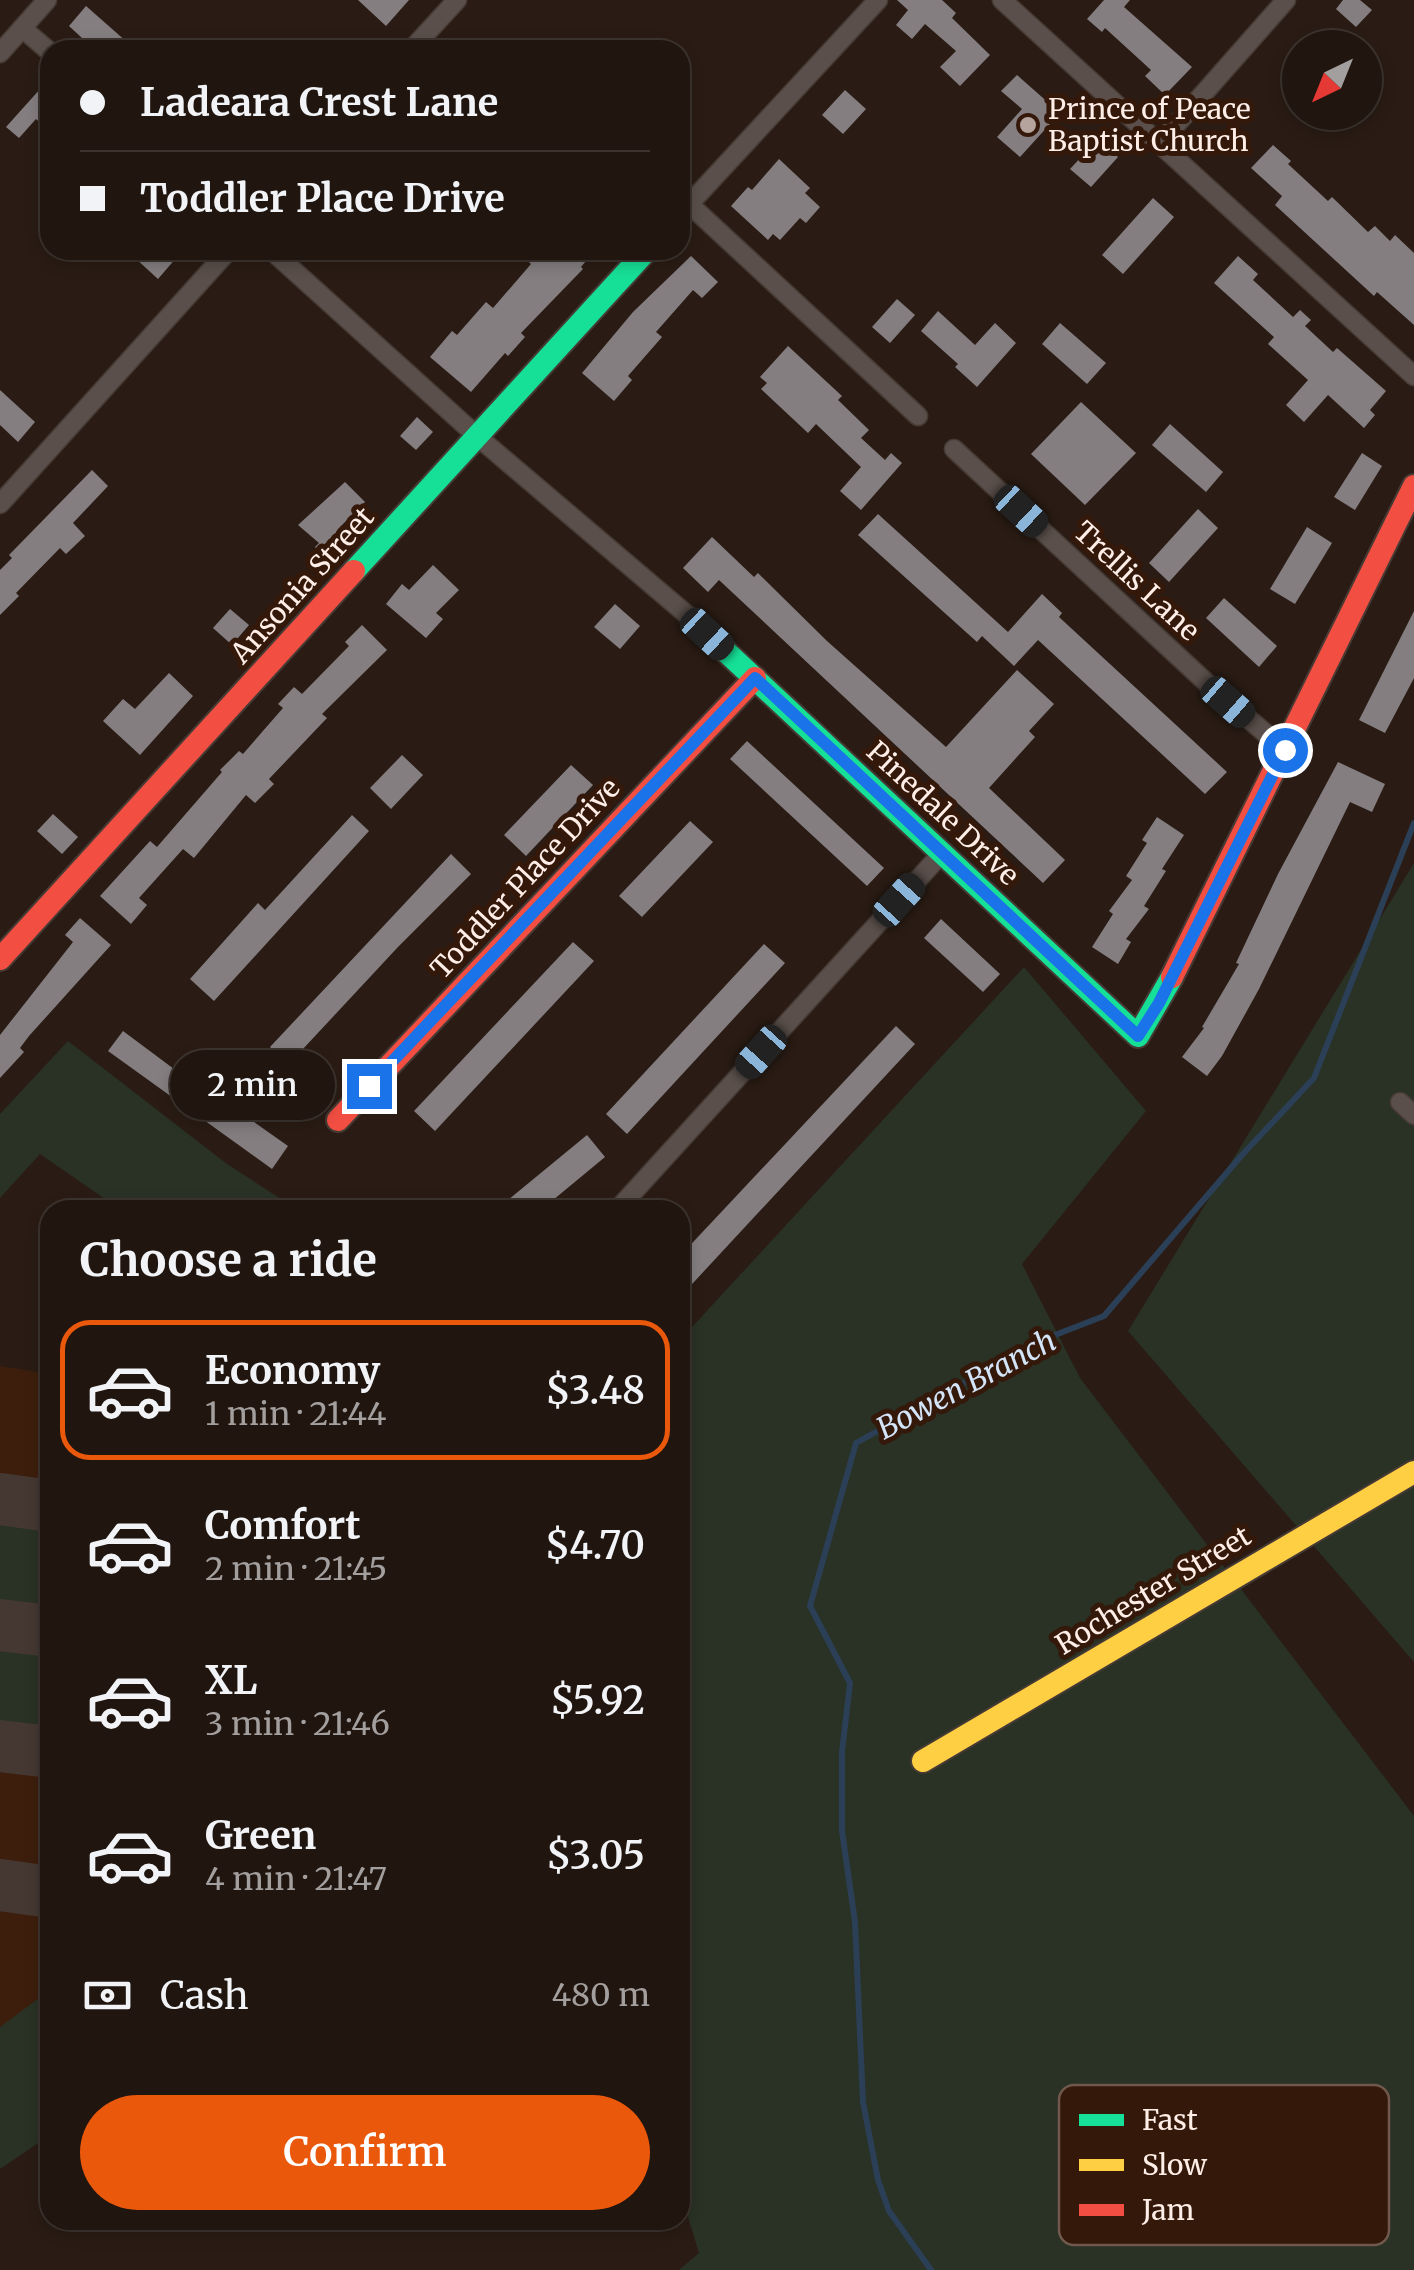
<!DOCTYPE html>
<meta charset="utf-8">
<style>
:root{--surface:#20150f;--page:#281e18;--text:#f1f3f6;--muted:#a29f9e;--line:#3d342f;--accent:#ea580c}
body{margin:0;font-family:Merriweather,serif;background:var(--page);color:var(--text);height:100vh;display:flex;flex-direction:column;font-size:38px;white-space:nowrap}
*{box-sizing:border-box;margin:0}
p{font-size:32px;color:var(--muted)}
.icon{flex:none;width:55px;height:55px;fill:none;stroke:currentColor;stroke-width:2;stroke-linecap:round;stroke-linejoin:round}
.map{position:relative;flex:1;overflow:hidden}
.panel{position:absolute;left:40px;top:1200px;width:650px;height:1030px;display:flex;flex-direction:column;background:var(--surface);border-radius:30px;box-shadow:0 5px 15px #0003,0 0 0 2px var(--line)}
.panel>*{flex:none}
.top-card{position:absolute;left:40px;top:40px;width:650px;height:220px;border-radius:30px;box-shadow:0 5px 15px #0003,0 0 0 2px var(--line);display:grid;align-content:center;height:220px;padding:0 40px;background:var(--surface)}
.needle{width:65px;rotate:223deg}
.controls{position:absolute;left:1282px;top:30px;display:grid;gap:20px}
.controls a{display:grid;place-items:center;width:100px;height:100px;border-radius:50%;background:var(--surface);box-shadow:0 5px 15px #0003,0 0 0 2px var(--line);font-size:50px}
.end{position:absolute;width:45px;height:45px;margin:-22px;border:12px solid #1a73e8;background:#fff;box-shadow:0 0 0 5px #fff}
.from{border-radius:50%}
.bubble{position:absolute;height:70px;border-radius:35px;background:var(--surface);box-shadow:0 5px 15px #0003,0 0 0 2px var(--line);font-size:32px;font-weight:600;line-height:70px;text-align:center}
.car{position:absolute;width:30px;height:60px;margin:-30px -15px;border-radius:12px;box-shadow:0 0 8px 2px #0007;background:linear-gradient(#222 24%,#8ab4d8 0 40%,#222 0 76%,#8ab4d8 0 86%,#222 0)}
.top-card b{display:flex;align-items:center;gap:35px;height:95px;font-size:38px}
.top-card b+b{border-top:2px solid var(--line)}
.top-card i{width:25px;height:25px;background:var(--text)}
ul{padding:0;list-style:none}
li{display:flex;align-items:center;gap:30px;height:140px;margin:0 20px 15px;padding:0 20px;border:5px solid transparent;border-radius:30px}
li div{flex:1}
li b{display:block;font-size:38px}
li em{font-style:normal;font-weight:600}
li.selected{border-color:var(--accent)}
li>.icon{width:90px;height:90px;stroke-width:1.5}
h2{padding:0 40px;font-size:45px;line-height:120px}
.pay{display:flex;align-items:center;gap:25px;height:110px;padding:0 40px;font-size:38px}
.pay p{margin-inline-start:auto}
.button{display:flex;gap:20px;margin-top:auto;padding:20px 40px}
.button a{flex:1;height:115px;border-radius:60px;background:var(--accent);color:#fff;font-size:40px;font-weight:600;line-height:115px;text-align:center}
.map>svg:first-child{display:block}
.built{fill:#3d1e0c}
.green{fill:#293224}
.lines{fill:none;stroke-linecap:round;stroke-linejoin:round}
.stream{stroke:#2b3f56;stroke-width:6}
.taxiway{stroke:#453832;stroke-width:52}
.building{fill:#847e81}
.street-casing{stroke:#463a34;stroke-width:21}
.fast-casing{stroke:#463a34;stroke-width:26}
.slow-casing{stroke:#463a34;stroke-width:26}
.jam-casing{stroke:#463a34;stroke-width:26}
.street{stroke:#5a4f4a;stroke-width:18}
.fast{stroke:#16e098;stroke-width:22}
.slow{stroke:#ffcf43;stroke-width:22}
.jam{stroke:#f24e42;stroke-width:22}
.route{stroke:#1a73e8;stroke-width:12}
.poi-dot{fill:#b4a49d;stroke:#34180a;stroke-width:4}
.labels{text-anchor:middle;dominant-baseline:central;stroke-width:10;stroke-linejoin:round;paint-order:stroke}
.poi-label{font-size:28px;fill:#feeee7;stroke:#34180a;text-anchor:start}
.street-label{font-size:28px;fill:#feeee7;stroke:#34180a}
.water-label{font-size:30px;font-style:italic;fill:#d4e5f9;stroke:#34180a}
.key{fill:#34180a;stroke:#71584c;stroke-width:2.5}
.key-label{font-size:28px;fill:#feeee7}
</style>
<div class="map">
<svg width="1414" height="2270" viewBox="0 0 1414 2270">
<rect width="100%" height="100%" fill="#2a1c14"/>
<polygon class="built" points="0,1366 50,1374 50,2110 0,2141"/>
<g class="green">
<polygon points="1414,863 1414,1662 1128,1331"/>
<polygon points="1024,967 1146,1111 1022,1264 1080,1378 1414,1816 1414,2270 679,2270 699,2253 680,2191 680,1340"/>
<polygon points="68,1041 227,1164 298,1210 121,1210 40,1154 0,1198 0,1114"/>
<polygon points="0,1523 50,1530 50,1609 0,1602"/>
<polygon points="0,1636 50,1642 50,1737 0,1730"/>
<polygon points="50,1990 50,2135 0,2169 0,2027"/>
</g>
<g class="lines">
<polyline class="stream" points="931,2270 889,2211 878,2180 863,2102 855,1922 842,1831 842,1752 850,1683 810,1606 856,1443 1042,1340 1104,1316 1242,1155 1314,1078 1414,823"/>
<g class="taxiway">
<polyline points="0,1499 50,1506"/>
<polyline points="0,1625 50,1631"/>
<polyline points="0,1746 50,1752"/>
<polyline points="0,1885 50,1892"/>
</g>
</g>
<g class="building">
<polygon points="358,0 409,0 386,26"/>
<polygon points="897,0 942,0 956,13 952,18 990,55 960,86 940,67 956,51 925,24 912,39 896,25 908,10"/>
<polygon points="1104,0 1130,0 1124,7 1192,67 1165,95 1145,76 1151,70 1105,28 1102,32 1087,19"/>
<polygon points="1343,0 1360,0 1372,10 1356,27 1336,9"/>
<polygon points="86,6 136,50 95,50 69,26"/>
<polygon points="1017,75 1060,113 1020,157 997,137 1022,109 1001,91"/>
<polygon points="41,88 50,96 50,132 36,119 19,138 6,127"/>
<polygon points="845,90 866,109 843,134 822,115"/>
<polygon points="1098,139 1118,157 1091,187 1070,169"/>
<polygon points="1273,145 1291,161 1288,164 1328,201 1332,197 1368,232 1375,226 1390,241 1395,235 1414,253 1414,325 1377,292 1374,296 1275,205 1282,196 1251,168"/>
<polygon points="779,159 810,188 805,193 820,207 806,223 800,218 780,240 773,234 768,240 731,206 748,187 752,190"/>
<polygon points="1153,198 1174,217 1123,274 1102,255"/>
<polygon points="142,250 183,250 158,279 135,258"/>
<polygon points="516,250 595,250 581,267 583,269 521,333 525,337 508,356 505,353 471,392 430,357 452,331 457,335 486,302 493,308 531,264"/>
<polygon points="691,256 718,282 702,298 693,290 656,332 662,337 628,376 632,380 614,401 582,373 633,312"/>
<polygon points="1238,256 1258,274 1253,280 1293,317 1300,310 1311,320 1305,326 1333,352 1337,348 1386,391 1370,410 1375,415 1364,428 1328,395 1304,422 1286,405 1308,380 1268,344 1274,337 1214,283"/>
<polygon points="897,299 915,315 890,343 872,327"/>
<polygon points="938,311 975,345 995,323 1016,343 977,387 955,367 958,364 921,331"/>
<polygon points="1060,323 1106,363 1087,384 1042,344"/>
<polygon points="788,346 842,396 838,400 869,430 861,438 885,460 891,453 902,463 861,510 840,491 861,467 816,424 808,433 761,389 767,383 760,377"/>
<polygon points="0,390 35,422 18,442 0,425"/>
<polygon points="1081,402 1136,453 1085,505 1031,454"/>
<polygon points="417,417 433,432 416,450 400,436"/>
<polygon points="1170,424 1223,472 1206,492 1152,445"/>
<polygon points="1362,453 1382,466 1355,510 1334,497"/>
<polygon points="92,470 108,486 73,523 85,536 66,554 60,548 16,593 19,596 0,615 0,570 12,558 9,555"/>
<polygon points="345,482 365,502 340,527 348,535 326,558 315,547 319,543 298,525"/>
<polygon points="1198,509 1218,528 1169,582 1149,563"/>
<polygon points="878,514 1008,632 1042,594 1062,613 1059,617 1227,772 1205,794 1038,640 1014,666 982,636 977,642 858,535"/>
<polygon points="1307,527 1332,543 1295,604 1270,589"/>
<polygon points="712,537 754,577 758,573 827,641 946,747 1017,670 1054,704 1029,731 1035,737 989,788 1065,860 1043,883 719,580 708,592 683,568"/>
<polygon points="433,565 459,590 436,613 443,619 426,638 386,604 402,584 409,590"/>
<polygon points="1224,598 1277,646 1259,667 1206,618"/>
<polygon points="615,604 640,626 620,649 594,627"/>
<polygon points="230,609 249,625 232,645 213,628"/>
<polygon points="1414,611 1414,678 1385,733 1359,720"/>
<polygon points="362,625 387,650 322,714 327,718 269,779 274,784 255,803 246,795 194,858 183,849 139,898 147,905 131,924 100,896 150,841 157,847 222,772 220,770 239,751 243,754 283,708 278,704 294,687 302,694 349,646 345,642"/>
<polygon points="169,673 193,696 140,755 103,721 123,699 135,709"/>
<polygon points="747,741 884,868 867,886 730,759"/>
<polygon points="402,755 423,775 391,809 370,788"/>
<polygon points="1338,762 1385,784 1372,812 1350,802 1259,989 1222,1056 1207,1076 1182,1057 1204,1028 1202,1027 1239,964 1236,963 1278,874"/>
<polygon points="571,765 593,785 526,856 504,835"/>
<polygon points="53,814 78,837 62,854 37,831"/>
<polygon points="352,815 369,831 214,1001 190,979 258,903 265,910"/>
<polygon points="1157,817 1184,835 1162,869 1166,871 1144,906 1149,909 1126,939 1131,942 1118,964 1092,947 1113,914 1109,911 1132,880 1126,876 1147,843 1142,840"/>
<polygon points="690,821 713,842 642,917 619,896"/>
<polygon points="451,854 471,874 398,947 289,1064 270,1047"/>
<polygon points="80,918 111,945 29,1036 20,1048 24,1052 0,1078 0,1035 73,942 65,935"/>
<polygon points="941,919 1000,974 983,992 924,938"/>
<polygon points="573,942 594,961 435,1131 414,1111"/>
<polygon points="764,944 785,963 627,1134 606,1114"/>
<polygon points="896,1026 915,1044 680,1297 680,1256"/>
<polygon points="123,1031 221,1104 223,1100 288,1146 272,1169 108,1051"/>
<polygon points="587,1135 605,1157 541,1210 516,1210 508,1200"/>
</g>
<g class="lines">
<defs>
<g id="street">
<polyline points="1002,0 1414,376"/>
<polyline points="22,28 50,52"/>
<polyline points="411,50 457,0"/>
<polyline points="0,53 47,0"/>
<polyline points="1159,144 1286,0"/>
<polyline points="689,204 918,416"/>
<polyline points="680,214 878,0"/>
<polyline points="271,250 478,437 692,619"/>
<polyline points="954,449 1209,685 1285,750"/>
<polyline points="0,504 229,250"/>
<polyline points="1400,1102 1414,1115"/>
<polyline points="617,1210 942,853"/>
</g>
<g id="fast">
<polyline points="354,571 647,250"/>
<polyline points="707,634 1138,1036 1172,977"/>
</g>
<polyline id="slow" points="923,1761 1414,1472"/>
<g id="jam">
<polyline points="0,959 354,571"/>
<polyline points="1172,977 1414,486"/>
<polyline points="338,1120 755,678"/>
</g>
</defs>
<use href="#street" class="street-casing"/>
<use href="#fast" class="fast-casing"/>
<use href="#slow" class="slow-casing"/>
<use href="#jam" class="jam-casing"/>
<use href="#street" class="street"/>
<use href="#fast" class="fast"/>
<use href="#slow" class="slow"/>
<use href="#jam" class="jam"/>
</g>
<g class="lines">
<polyline class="route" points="369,1086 755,678 1138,1036 1159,1003 1285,750"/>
</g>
<circle class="poi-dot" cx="1028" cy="125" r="10"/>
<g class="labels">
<g class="poi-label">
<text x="1048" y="109">Prince of Peace<tspan x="1048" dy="32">Baptist Church</tspan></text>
</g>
<g class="street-label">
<text transform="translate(1137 581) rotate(43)">Trellis Lane</text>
<text transform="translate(302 585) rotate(-48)">Ansonia Street</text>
<text transform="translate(943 813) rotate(43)">Pinedale Drive</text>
<text transform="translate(525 878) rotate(-47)">Toddler Place Drive</text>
<text transform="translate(1153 1590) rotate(-31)">Rochester Street</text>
</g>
<g class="water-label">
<text transform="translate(966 1384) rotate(-28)">Bowen Branch</text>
</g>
</g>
<rect x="1059" y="2085" width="330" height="160" rx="15" class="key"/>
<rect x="1079" y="2114" width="45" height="12" fill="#16e098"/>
<rect x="1079" y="2159" width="45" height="12" fill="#ffcf43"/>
<rect x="1079" y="2204" width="45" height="12" fill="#f24e42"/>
<g class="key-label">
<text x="1142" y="2130">Fast</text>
<text x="1142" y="2175">Slow</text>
<text x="1142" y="2220">Jam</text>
</g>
</svg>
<div class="controls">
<a><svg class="needle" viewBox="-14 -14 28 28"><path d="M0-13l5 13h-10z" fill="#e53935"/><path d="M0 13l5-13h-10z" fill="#a29f9e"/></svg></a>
</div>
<i class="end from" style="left:1285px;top:750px"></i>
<i class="end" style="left:369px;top:1086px"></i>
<div class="bubble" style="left:170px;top:1050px;width:165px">2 min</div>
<i class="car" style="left:1021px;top:511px;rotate:133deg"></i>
<i class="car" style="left:707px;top:634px;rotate:133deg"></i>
<i class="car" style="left:1228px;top:702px;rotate:131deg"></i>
<i class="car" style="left:899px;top:900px;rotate:42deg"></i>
<i class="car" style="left:761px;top:1052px;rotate:222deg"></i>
<div class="top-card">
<b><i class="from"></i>Ladeara Crest Lane</b>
<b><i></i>Toddler Place Drive</b>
</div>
<section class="panel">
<h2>Choose a ride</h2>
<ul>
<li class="selected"><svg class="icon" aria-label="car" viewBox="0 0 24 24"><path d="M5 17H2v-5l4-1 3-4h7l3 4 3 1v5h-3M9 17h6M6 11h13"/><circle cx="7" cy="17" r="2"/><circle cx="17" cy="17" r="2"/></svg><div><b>Economy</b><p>1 min · 21:44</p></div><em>$3.48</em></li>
<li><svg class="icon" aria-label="car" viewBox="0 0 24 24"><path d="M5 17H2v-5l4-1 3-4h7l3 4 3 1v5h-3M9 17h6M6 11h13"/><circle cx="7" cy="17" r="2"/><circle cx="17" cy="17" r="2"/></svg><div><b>Comfort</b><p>2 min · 21:45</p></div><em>$4.70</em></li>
<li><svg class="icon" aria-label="car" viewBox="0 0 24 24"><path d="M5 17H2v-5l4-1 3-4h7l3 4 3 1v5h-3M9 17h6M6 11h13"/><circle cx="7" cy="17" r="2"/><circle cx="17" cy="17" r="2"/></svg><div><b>XL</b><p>3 min · 21:46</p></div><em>$5.92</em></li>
<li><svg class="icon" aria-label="car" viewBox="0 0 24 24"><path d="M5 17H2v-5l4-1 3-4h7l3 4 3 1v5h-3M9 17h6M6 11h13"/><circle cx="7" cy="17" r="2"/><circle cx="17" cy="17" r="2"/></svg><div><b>Green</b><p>4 min · 21:47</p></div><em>$3.05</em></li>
</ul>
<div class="pay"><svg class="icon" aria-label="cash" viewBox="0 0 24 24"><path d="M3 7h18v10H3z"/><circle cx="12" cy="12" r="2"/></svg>Cash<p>480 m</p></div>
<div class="button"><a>Confirm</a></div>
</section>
</div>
